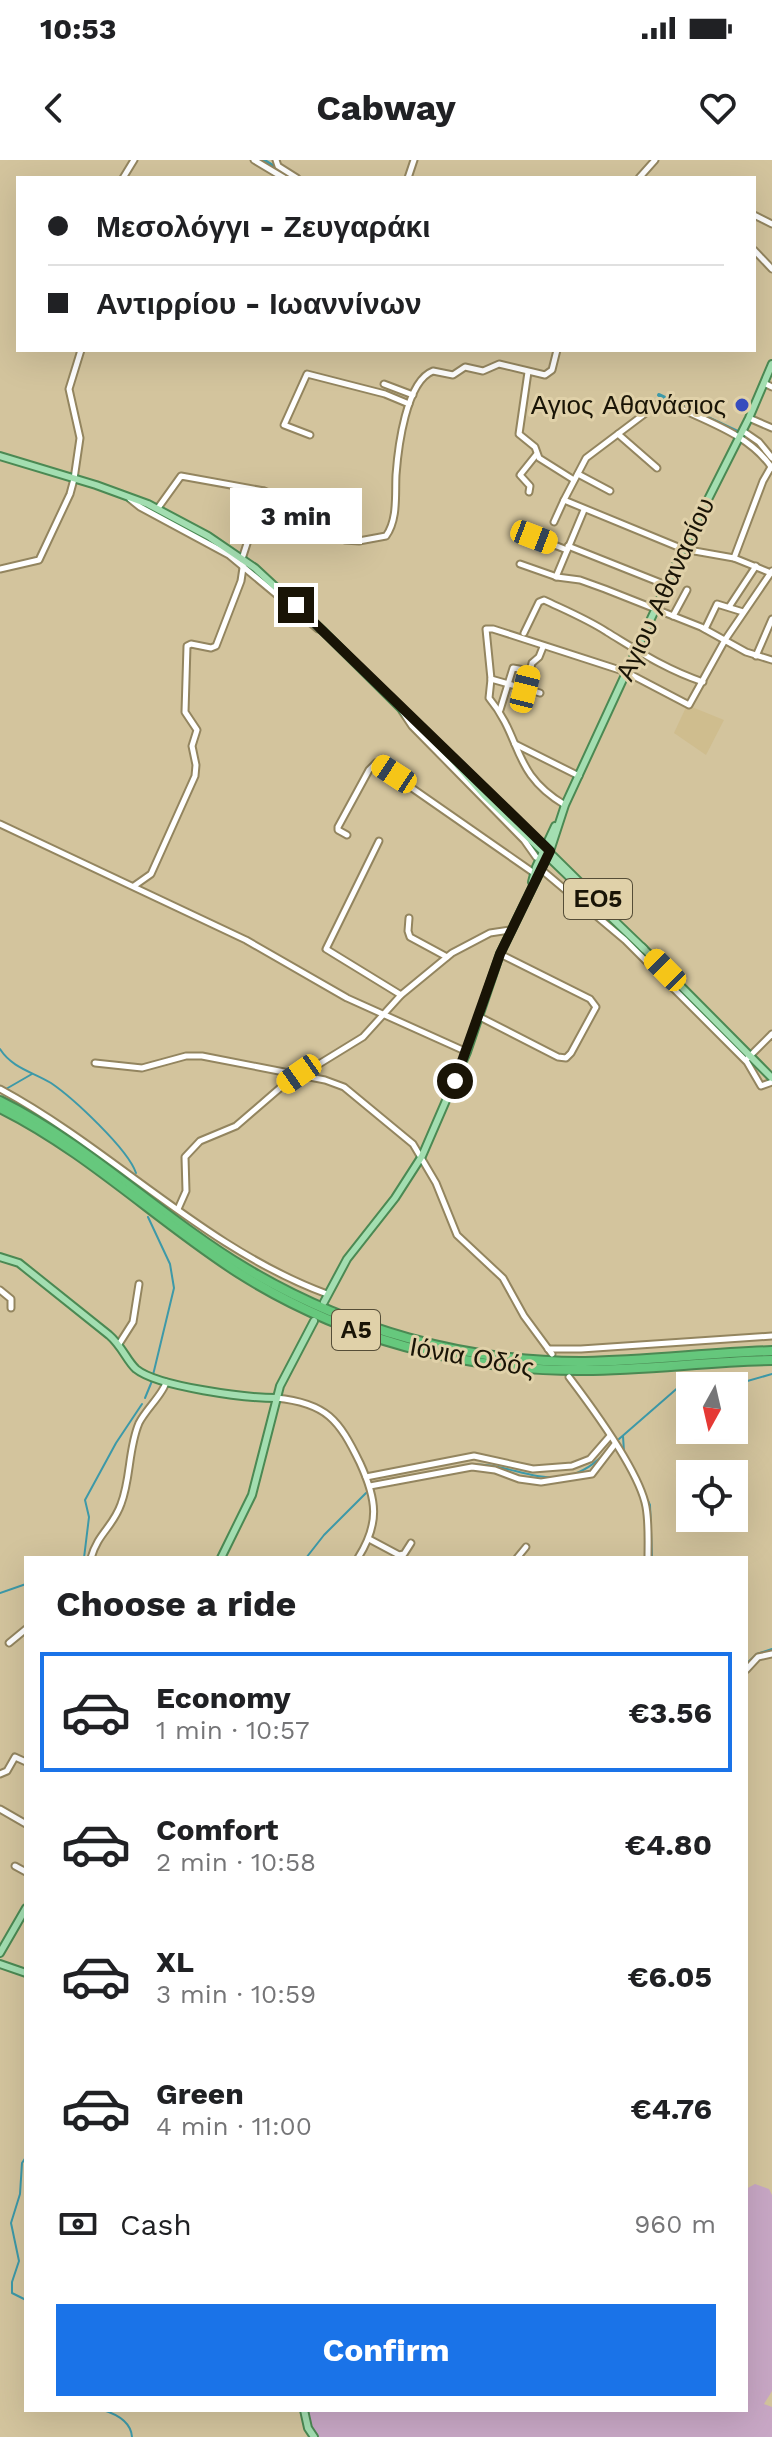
<!DOCTYPE html>
<meta charset="utf-8">
<style>
:root{--surface:#fff;--page:#f2f2f2;--text:#202124;--muted:#757577;--line:#e0e0e0;--accent:#1a73e8}
body{margin:0;font-family:"Work Sans",sans-serif;background:var(--page);color:var(--text);height:100vh;display:flex;flex-direction:column;font-size:30px;white-space:nowrap}
*{box-sizing:border-box;margin:0}
p{font-size:26px;color:var(--muted)}
.icon{flex:none;width:44px;height:44px;fill:none;stroke:currentColor;stroke-width:2;stroke-linecap:round;stroke-linejoin:round}
.map{position:relative;flex:1;overflow:hidden}
.side{position:absolute;left:24px;top:1396px;width:724px;height:856px;display:flex;flex-direction:column;background:var(--surface);border-radius:0px;box-shadow:0 8px 32px #0002}
.side>*{flex:none}
.banner{position:absolute;left:16px;top:16px;width:740px;height:176px;border-radius:0px;box-shadow:0 8px 32px #0002;display:grid;align-content:center;height:176px;padding:0 32px;background:var(--surface)}
.needle{width:52px;rotate:188deg}
.buttons{position:absolute;left:676px;top:1212px;display:grid;gap:16px}
.buttons a{display:grid;place-items:center;width:72px;height:72px;border-radius:0px;background:var(--surface);box-shadow:0 8px 32px #0002;font-size:40px}
.end{position:absolute;width:36px;height:36px;margin:-18px;border:10px solid #191406;background:#fff;box-shadow:0 0 0 4px #fff}
.from{border-radius:50%}
.bubble{position:absolute;height:56px;border-radius:0px;background:var(--surface);box-shadow:0 8px 32px #0002;font-size:26px;font-weight:700;line-height:56px;text-align:center}
.car{position:absolute;width:24px;height:48px;margin:-24px -12px;border-radius:10px;box-shadow:0 0 6px 2px #0007;background:linear-gradient(#f5c518 24%,#345 0 40%,#f5c518 0 76%,#345 0 86%,#f5c518 0)}
.banner b{display:flex;align-items:center;gap:28px;height:76px;font-size:30px}
.banner b+b{border-top:2px solid var(--line)}
.banner i{width:20px;height:20px;background:var(--text)}
ul{padding:0;list-style:none}
li{display:flex;align-items:center;gap:24px;height:120px;margin:0 16px 12px;padding:0 16px;border:4px solid transparent;border-radius:0px}
li div{flex:1}
li b{display:block;font-size:30px}
li em{font-style:normal;font-weight:700}
li.active{border-color:var(--accent)}
li>.icon{width:72px;height:72px;stroke-width:1.5}
h2{padding:0 32px;font-size:36px;line-height:96px}
.pay{display:flex;align-items:center;gap:20px;height:88px;padding:0 32px;font-size:30px}
.pay p{margin-inline-start:auto}
.cta{display:flex;gap:16px;margin-top:auto;padding:16px 32px}
.cta a{flex:1;height:92px;border-radius:0px;background:var(--accent);color:#fff;font-size:32px;font-weight:700;line-height:92px;text-align:center}
.status{display:flex;justify-content:space-between;align-items:center;height:56px;padding:0 40px;background:var(--surface);direction:ltr}
.status svg{height:22px;fill:currentColor}
header{display:flex;justify-content:space-between;align-items:center;height:104px;padding:0 32px;background:var(--surface);font-size:36px;font-weight:700}
.map>svg:first-child{display:block}
.built{fill:#cfbd8e}
.green{fill:#c8a7c5}
.lines{fill:none;stroke-linecap:round;stroke-linejoin:round}
.stream{stroke:#3d99a8;stroke-width:2}
.canal{stroke:#3d99a8;stroke-width:4}
.minor-casing{stroke:#93855f;stroke-width:9}
.major-casing{stroke:#4b8953;stroke-width:10}
.highway-casing{stroke:#4b8953;stroke-width:12}
.minor{stroke:#fff;stroke-width:5}
.major{stroke:#a3deb1;stroke-width:6}
.highway{stroke:#66c87d;stroke-width:8}
.route{stroke:#191406;stroke-width:10}
.poi-dot{fill:#364cbe;stroke:#e0d1a9;stroke-width:3}
.labels{text-anchor:middle;dominant-baseline:central;stroke-width:6;stroke-linejoin:round;paint-order:stroke}
.shield{fill:#e0d1a9;stroke:#554d37;stroke-width:2}
.shield-label{font-size:24px;font-weight:bold;fill:#191406}
.poi-label{font-size:26px;fill:#191406;stroke:#e0d1a9;text-anchor:end}
.street-label{font-size:26px;fill:#191406;stroke:#e0d1a9}
</style>
<div class="status"><b>10:53</b><svg viewBox="0 0 49 12"><path d="M0 12V9h3v3zM5 12V6h3v6zM10 12V3h3v9zM15 12V0h3v12zM26 1h20v11H26zM47 4h2v5h-2z"/></svg></div>
<header><svg class="icon" aria-label="back" viewBox="0 0 24 24"><path d="M15 5l-7 7 7 7"/></svg>Cabway<svg class="icon" aria-label="heart" viewBox="0 0 24 24"><path d="M12 20l-8-8c-3-5 5-10 8-4 3-6 11-1 8 4z"/></svg></header>
<div class="map">
<svg width="772" height="2277" viewBox="0 0 772 2277">
<rect width="100%" height="100%" fill="#d3c49d"/>
<polygon class="built" points="687,545 724,560 706,595 674,573"/>
<polygon class="green" points="755,2024 769,2029 772,2035 772,2231 764,2244 772,2247 772,2277 319,2277 311,2265 309,2250 746,2250 746,2029"/>
<g class="lines">
<g class="stream">
<path d="M0 889C12 908 33 912 51 923 73 938 128 989 136 1013"/>
<polyline points="6,929 32,914"/>
<polyline points="148,1057 170,1104 174,1128 153,1215"/>
<polyline points="737,1224 772,1214"/>
<polyline points="145,1238 152,1221"/>
<polyline points="623,1276 624,1292 650,1345 652,1398"/>
<polyline points="619,1279 681,1225 697,1223 719,1225"/>
<path d="M459 1307C508 1293 554 1346 604 1294"/>
<polyline points="84,1398 89,1357 85,1340 116,1283 142,1244"/>
<polyline points="306,1398 324,1375 366,1333"/>
<polyline points="0,1433 26,1424"/>
<polyline points="746,1504 757,1494 772,1489"/>
<polyline points="26,1997 22,2003 20,2034 11,2063 19,2101 12,2122 12,2133 26,2140"/>
<path d="M103 2250C116 2254 131 2261 132 2277"/>
</g>
<g class="canal">
<polyline points="263,0 291,17"/>
<polyline points="659,235 738,272"/>
</g>
<defs>
<g id="minor">
<polyline points="254,0 284,18"/>
<polyline points="276,0 278,6 297,18"/>
<polyline points="123,18 134,0"/>
<polyline points="408,18 414,0"/>
<polyline points="639,18 655,0"/>
<polyline points="754,55 772,64"/>
<polyline points="754,90 772,109"/>
<polyline points="528,212 519,274 535,287 539,298 574,320"/>
<polyline points="764,223 772,227"/>
<polyline points="384,224 413,235"/>
<polyline points="749,258 772,268"/>
<polyline points="743,271 759,282 772,298"/>
<polyline points="618,274 657,308"/>
<polyline points="310,275 284,265 307,214 385,234 409,244"/>
<polyline points="578,314 610,331"/>
<polyline points="529,332 530,326 520,315 536,295"/>
<polyline points="130,339 140,347 229,395 318,469"/>
<polyline points="158,348 181,316 264,331"/>
<polyline points="554,362 564,340"/>
<polyline points="534,377 567,390"/>
<polyline points="568,386 666,425"/>
<polyline points="734,398 763,321 771,307"/>
<path d="M242 399 264 331 291 342 345 380 359 381 386 376C398 359 395 335 396 315 398 288 406 221 433 211L453 215 465 207 483 211 499 204 545 215 552 210 557 190"/>
<polyline points="520,404 557,417 580,420 605,429 701,467 746,492 772,500"/>
<polyline points="0,409 39,400 70,334 74,319 80,278 69,229 81,190"/>
<path d="M771 413 734 398 683 389 564 340 586 298 659 243 671 244C707 262 749 274 772 308"/>
<polyline points="556,417 584,350"/>
<polyline points="729,447 756,406"/>
<polyline points="673,456 687,430"/>
<polyline points="705,469 717,444 743,452"/>
<path d="M524 473 539 442 544 440C565 450 587 459 607 472 640 492 665 509 703 522"/>
<polyline points="756,496 772,459"/>
<polyline points="491,519 540,533"/>
<polyline points="522,544 532,503 539,497 543,487"/>
<polyline points="500,550 513,508 530,511"/>
<polyline points="402,551 412,566 524,680 536,697"/>
<polyline points="515,584 579,616"/>
<path d="M565 645C511 613 523 579 489 538L491 519 486 469H493L626 512 689 545 725 480 772 411"/>
<polyline points="0,664 246,780 347,838 467,892"/>
<polyline points="347,675 338,670 338,667 369,610 376,603 534,713"/>
<polyline points="379,681 326,789 401,835"/>
<polyline points="543,711 625,780 747,902 761,926 772,922"/>
<polyline points="134,726 151,714 195,616 196,605 192,586 197,570 185,552 187,486 191,484 211,488 216,486 241,421 244,401"/>
<polyline points="409,758 408,771 410,777 447,797"/>
<polyline points="478,856 558,897 566,898 571,893 596,847 590,839 500,794"/>
<polyline points="748,898 772,874"/>
<polyline points="95,903 142,908 186,896 202,896 325,920 344,927 413,984 436,1023 457,1075 503,1118 524,1156 552,1194"/>
<path d="M0 929C113 990 205 1089 327 1134"/>
<polyline points="178,1049 186,1031 185,997 200,981 236,966 280,928 363,877 401,835 452,793 490,773 510,770"/>
<polyline points="0,1130 11,1139 11,1148"/>
<polyline points="119,1184 133,1162 139,1124"/>
<polyline points="548,1189 581,1189 772,1176"/>
<path d="M569 1217C591 1246 640 1313 646 1347 649 1364 648 1381 648 1398"/>
<path d="M276 1238C327 1243 339 1260 360 1303 377 1340 380 1363 358 1398"/>
<polyline points="366,1317 474,1296 533,1309 572,1306 590,1299 610,1276"/>
<polyline points="370,1326 472,1307 495,1310 519,1319 541,1322 592,1314 615,1284"/>
<polyline points="369,1379 399,1395 404,1394 411,1383"/>
<path d="M91 1398C98 1373 113 1367 121 1344 131 1318 128 1289 139 1263 146 1249 164 1233 166 1222"/>
<polyline points="517,1398 526,1387"/>
<polyline points="9,1483 26,1469"/>
<polyline points="746,1510 758,1497 772,1494"/>
<polyline points="0,1614 7,1611 15,1597 26,1602"/>
<polyline points="0,1649 26,1664"/>
<polyline points="15,1706 26,1712"/>
</g>
<g id="major">
<polyline points="0,296 96,325 148,344 208,376 255,408 324,472 452,599 484,635 644,789"/>
<polyline points="476,620 616,758"/>
<polyline points="532,722 536,707 555,666"/>
<polyline points="642,787 772,918"/>
<path d="M0 1097 19 1103 109 1175C122 1186 127 1201 136 1209 158 1227 247 1238 276 1238"/>
<polyline points="324,1142 347,1099 395,1038 422,996 467,892 500,794 550,691 565,645 685,385 749,258 772,204"/>
<polyline points="221,1398 252,1335 280,1226 314,1161"/>
<polyline points="0,1793 26,1748"/>
<polyline points="0,1804 26,1813"/>
<polyline points="304,2250 308,2268 314,2277"/>
</g>
<g id="highway">
<path d="M0 941C89 985 160 1057 245 1108 347 1169 465 1203 585 1202 647 1201 710 1193 772 1191"/>
<path d="M0 948C87 991 158 1061 239 1113 342 1178 464 1211 584 1210 647 1210 709 1201 772 1200"/>
</g>
</defs>
<use href="#minor" class="minor-casing"/>
<use href="#major" class="major-casing"/>
<use href="#highway" class="highway-casing"/>
<use href="#minor" class="minor"/>
<use href="#major" class="major"/>
<use href="#highway" class="highway"/>
</g>
<g class="lines">
<polyline class="route" points="296,445 550,691 500,794 455,921"/>
</g>
<circle class="poi-dot" cx="742" cy="245" r="8"/>
<g class="labels">
<g class="shield">
<rect x="564" y="719" width="68" height="40" rx="6"/>
<rect x="332" y="1150" width="48" height="40" rx="6"/>
</g>
<g class="shield-label">
<text x="598" y="739">ΕΟ5</text>
<text x="356" y="1170">Α5</text>
</g>
<g class="poi-label">
<text x="726" y="245">Αγιος Αθανάσιος</text>
</g>
<g class="street-label">
<text transform="translate(665 429) rotate(-65)">Αγιου Αθανασίου</text>
<text transform="translate(472 1197) rotate(10)">Ιόνια Οδός</text>
</g>
</g>
</svg>
<div class="buttons">
<a><svg class="needle" viewBox="-14 -14 28 28"><path d="M0-13l5 13h-10z" fill="#e53935"/><path d="M0 13l5-13h-10z" fill="#757577"/></svg></a>
<a><svg class="icon" aria-label="locate" viewBox="0 0 24 24"><circle cx="12" cy="12" r="6"/><path d="M12 2v4M12 18v4M2 12h4M18 12h4"/></svg></a>
</div>
<i class="end from" style="left:455px;top:921px"></i>
<i class="end" style="left:296px;top:445px"></i>
<div class="bubble" style="left:230px;top:328px;width:132px">3 min</div>
<i class="car" style="left:534px;top:377px;rotate:111deg"></i>
<i class="car" style="left:525px;top:529px;rotate:14deg"></i>
<i class="car" style="left:394px;top:614px;rotate:303deg"></i>
<i class="car" style="left:665px;top:810px;rotate:315deg"></i>
<i class="car" style="left:299px;top:914px;rotate:235deg"></i>
<div class="banner">
<b><i class="from"></i>Μεσολόγγι - Ζευγαράκι</b>
<b><i></i>Αντιρρίου - Ιωαννίνων</b>
</div>
<section class="side">
<h2>Choose a ride</h2>
<ul>
<li class="active"><svg class="icon" aria-label="car" viewBox="0 0 24 24"><path d="M5 17H2v-5l4-1 3-4h7l3 4 3 1v5h-3M9 17h6M6 11h13"/><circle cx="7" cy="17" r="2"/><circle cx="17" cy="17" r="2"/></svg><div><b>Economy</b><p>1 min · 10:57</p></div><em>€3.56</em></li>
<li><svg class="icon" aria-label="car" viewBox="0 0 24 24"><path d="M5 17H2v-5l4-1 3-4h7l3 4 3 1v5h-3M9 17h6M6 11h13"/><circle cx="7" cy="17" r="2"/><circle cx="17" cy="17" r="2"/></svg><div><b>Comfort</b><p>2 min · 10:58</p></div><em>€4.80</em></li>
<li><svg class="icon" aria-label="car" viewBox="0 0 24 24"><path d="M5 17H2v-5l4-1 3-4h7l3 4 3 1v5h-3M9 17h6M6 11h13"/><circle cx="7" cy="17" r="2"/><circle cx="17" cy="17" r="2"/></svg><div><b>XL</b><p>3 min · 10:59</p></div><em>€6.05</em></li>
<li><svg class="icon" aria-label="car" viewBox="0 0 24 24"><path d="M5 17H2v-5l4-1 3-4h7l3 4 3 1v5h-3M9 17h6M6 11h13"/><circle cx="7" cy="17" r="2"/><circle cx="17" cy="17" r="2"/></svg><div><b>Green</b><p>4 min · 11:00</p></div><em>€4.76</em></li>
</ul>
<div class="pay"><svg class="icon" aria-label="cash" viewBox="0 0 24 24"><path d="M3 7h18v10H3z"/><circle cx="12" cy="12" r="2"/></svg>Cash<p>960 m</p></div>
<div class="cta"><a>Confirm</a></div>
</section>
</div>
